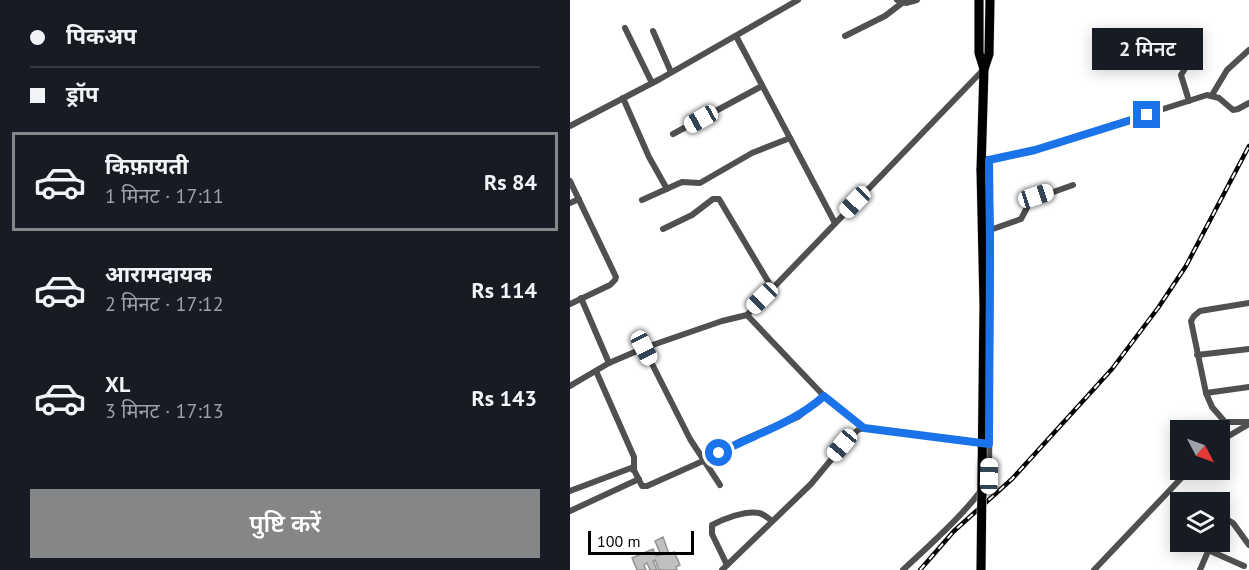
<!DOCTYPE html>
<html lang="hi">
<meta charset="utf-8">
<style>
:root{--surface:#171b24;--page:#20242c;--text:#f1f3f6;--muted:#9ea1a6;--line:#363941;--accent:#858687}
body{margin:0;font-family:"PT Sans","Noto Sans Devanagari",sans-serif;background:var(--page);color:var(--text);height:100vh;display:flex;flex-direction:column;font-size:22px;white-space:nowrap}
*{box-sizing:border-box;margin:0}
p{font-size:20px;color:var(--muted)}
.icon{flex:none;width:33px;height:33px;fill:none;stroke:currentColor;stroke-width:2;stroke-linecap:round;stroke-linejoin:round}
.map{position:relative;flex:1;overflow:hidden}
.sheet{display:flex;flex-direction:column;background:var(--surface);width:570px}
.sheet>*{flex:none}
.banner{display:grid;align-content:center;height:132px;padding:0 30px;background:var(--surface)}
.needle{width:39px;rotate:131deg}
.tools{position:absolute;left:600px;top:420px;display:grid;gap:12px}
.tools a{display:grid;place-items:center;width:60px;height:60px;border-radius:0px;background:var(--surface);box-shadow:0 3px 15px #0003;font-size:30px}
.scale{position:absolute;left:18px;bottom:15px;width:106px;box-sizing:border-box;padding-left:6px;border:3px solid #000;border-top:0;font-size:16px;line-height:21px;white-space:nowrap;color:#000;-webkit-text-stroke:4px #fff;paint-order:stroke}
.end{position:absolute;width:27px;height:27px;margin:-14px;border:8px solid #1a73e8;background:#fff;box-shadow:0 0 0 3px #fff}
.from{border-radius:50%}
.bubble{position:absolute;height:42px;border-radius:0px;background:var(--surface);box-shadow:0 3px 15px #0003;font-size:20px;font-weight:600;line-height:42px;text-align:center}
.car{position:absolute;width:18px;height:36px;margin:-18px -9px;border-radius:8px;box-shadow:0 0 4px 2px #0007;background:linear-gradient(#fff 24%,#345 0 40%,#fff 0 76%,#345 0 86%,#fff 0)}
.banner b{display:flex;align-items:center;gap:21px;height:57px;font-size:22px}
.banner b+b{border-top:2px solid var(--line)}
.banner i{width:15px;height:15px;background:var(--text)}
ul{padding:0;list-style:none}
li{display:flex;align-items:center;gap:18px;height:99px;margin:0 12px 9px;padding:0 18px;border:3px solid transparent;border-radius:0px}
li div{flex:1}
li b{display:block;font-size:22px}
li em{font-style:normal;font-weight:600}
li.on{border-color:var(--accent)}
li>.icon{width:54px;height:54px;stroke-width:1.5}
.button{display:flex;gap:12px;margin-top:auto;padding:12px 30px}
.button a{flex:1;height:69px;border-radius:0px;background:var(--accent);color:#fff;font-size:24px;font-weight:600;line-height:69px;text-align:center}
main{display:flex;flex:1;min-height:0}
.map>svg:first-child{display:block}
.building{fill:#c0c0c0;stroke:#949494;stroke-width:1.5}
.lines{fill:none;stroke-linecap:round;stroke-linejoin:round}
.primary-casing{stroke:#dbdbdb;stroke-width:10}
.minor{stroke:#505050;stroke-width:6}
.primary{stroke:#000;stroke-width:9}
.rail-casing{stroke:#000;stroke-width:4.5}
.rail{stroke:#fff;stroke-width:2;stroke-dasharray:7;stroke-linecap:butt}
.primary-bridge-casing{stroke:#dbdbdb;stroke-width:10;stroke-linecap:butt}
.primary-bridge{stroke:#000;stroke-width:9}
.route{stroke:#1a73e8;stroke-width:8}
</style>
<main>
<section class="sheet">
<div class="banner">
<b><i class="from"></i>पिकअप</b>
<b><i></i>ड्रॉप</b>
</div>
<ul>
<li class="on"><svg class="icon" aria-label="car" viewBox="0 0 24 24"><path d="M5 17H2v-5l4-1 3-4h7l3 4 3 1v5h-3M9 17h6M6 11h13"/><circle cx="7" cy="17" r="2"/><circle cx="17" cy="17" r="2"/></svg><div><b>किफ़ायती</b><p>1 मिनट · 17:11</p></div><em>Rs 84</em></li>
<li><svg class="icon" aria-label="car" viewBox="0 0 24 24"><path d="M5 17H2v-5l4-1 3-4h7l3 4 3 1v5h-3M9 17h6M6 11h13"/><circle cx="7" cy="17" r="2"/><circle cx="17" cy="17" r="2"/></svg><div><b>आरामदायक</b><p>2 मिनट · 17:12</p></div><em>Rs 114</em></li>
<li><svg class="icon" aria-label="car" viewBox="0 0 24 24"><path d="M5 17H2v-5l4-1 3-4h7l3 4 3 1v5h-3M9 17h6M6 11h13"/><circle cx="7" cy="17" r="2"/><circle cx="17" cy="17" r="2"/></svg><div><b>XL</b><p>3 मिनट · 17:13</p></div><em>Rs 143</em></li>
</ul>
<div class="button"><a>पुष्टि करें</a></div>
</section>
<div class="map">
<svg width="679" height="570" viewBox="0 0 679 570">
<rect width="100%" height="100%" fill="#fff"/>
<polygon class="building" points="93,537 99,554 104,552 110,565 106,567 107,570 89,570 85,560 83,561 87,570 80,570 77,563 74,565 76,570 67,570 62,558 83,549 86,556 91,555 85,541"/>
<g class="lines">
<defs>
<g id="primary">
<polyline points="409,0 409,53 414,69 411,170"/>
<polyline points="414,69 419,54 420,0"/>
</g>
</defs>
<use href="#primary" class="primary-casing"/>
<g class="minor">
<polyline points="327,0 336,3 347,0"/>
<polyline points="55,28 82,83"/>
<polyline points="83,31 101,72"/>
<polyline points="166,36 265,223"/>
<polyline points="275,36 315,16 332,3"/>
<polyline points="642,95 657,70 679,50"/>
<polyline points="53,98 79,157 97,189"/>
<polyline points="619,101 611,75 616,67 629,61"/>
<polyline points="0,126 90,79 228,0"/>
<polyline points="103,134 192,86"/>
<polyline points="415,159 419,160 465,150 637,95 649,98 663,110 668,109 679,103"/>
<polyline points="0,181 46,277 45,280 40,285 0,304"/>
<polyline points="72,200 112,182 130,183 182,153 220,138"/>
<polyline points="0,203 9,199"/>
<polyline points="93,229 122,215 143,199 149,199 202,288"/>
<polyline points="420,230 451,219 461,200 503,185"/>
<polyline points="11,298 39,363"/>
<polyline points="679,303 630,311 624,316 621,321 636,393 642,407 655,422 679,422"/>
<polyline points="74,348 120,439 150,485"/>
<polyline points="627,355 679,349"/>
<polyline points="26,371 64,457 64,470"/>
<polyline points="0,386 39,363 74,348 152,321 177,315"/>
<polyline points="636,393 679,387"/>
<polyline points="294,428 254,396 177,315 414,69"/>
<polyline points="650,441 679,424"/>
<polyline points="0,491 61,468 65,472 72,486 77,486 133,461 173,440 228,417 254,396"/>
<polyline points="0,511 69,479"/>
<polyline points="650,526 658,520 663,523 679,545"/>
<polyline points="638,550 674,566"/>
<path d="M157 565 142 534V525C153 519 176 510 189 513 194 514 198 518 202 521"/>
<polyline points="152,570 241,484 280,437 288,430 294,428 414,443"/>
<path d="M333 570C353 551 411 500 419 476L421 246 419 160"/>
<polyline points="524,570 619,470"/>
<polyline points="630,570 642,542"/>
</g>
<use href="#primary" class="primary"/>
<defs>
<polyline id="rail" points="350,570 384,531 442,479 542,369 588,308 616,266 679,146"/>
</defs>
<use href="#rail" class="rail-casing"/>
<use href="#rail" class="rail"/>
<defs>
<polyline id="primary-bridge" points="411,570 414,304 411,170"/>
</defs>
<use href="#primary-bridge" class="primary-bridge-casing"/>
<use href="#primary-bridge" class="primary-bridge"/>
</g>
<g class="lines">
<path class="route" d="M149 453C185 434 224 423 254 396L294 428 419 444 420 246 419 160 465 150 577 115"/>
</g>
</svg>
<div class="tools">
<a><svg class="needle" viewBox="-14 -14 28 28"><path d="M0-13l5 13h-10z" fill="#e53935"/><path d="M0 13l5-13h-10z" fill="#9ea1a6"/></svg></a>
<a><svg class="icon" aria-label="layers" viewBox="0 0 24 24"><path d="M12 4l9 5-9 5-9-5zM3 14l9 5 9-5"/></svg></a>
</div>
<div class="scale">100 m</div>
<i class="end from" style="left:149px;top:453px"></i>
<i class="end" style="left:577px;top:115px"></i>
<div class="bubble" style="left:522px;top:28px;width:111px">2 मिनट</div>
<i class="car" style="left:131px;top:119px;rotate:241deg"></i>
<i class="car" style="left:466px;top:196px;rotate:72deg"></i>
<i class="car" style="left:285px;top:202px;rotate:224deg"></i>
<i class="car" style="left:192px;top:298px;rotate:225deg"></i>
<i class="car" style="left:74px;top:348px;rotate:153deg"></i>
<i class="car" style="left:272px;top:445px;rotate:220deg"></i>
<i class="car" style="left:419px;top:476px;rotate:1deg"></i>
</div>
</main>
